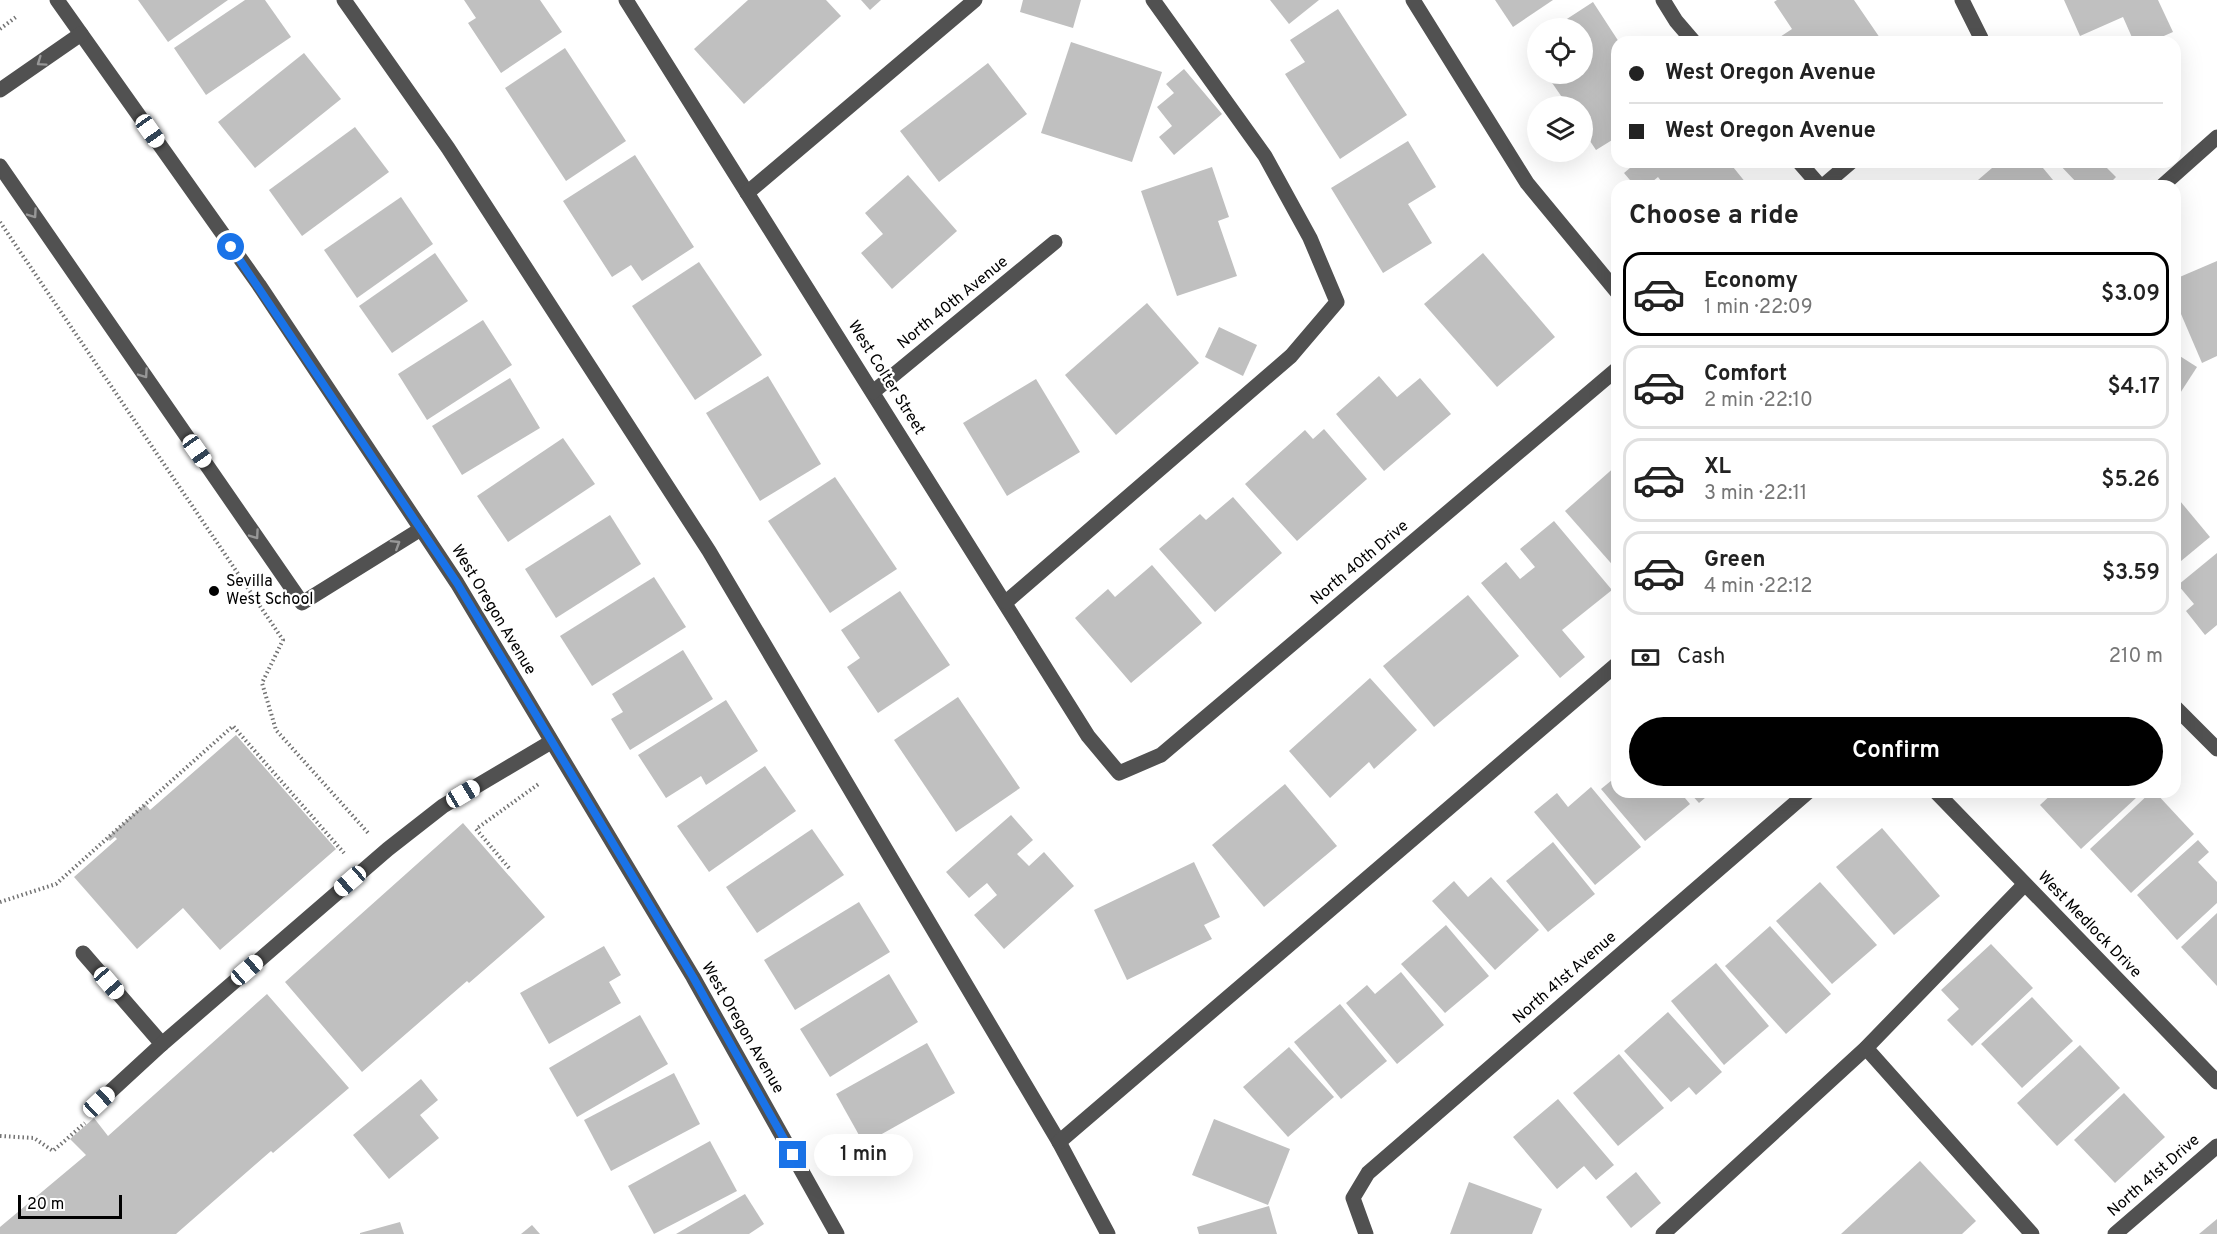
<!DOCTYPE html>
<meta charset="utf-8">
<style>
:root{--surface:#fff;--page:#f6f6f6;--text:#222;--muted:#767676;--line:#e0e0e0;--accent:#000}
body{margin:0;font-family:Overpass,sans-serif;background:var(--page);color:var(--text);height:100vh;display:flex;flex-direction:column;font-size:22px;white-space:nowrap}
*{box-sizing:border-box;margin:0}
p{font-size:20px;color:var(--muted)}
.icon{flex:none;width:33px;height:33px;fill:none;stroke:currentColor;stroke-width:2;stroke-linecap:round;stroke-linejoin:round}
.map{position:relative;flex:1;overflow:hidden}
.side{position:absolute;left:1611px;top:180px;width:570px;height:618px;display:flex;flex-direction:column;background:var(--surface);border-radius:18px;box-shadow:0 6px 24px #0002}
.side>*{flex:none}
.guide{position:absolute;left:1611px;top:36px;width:570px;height:132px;border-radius:18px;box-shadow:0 6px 24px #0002;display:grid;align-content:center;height:132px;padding:0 18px;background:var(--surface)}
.controls{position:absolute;left:1527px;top:18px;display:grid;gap:12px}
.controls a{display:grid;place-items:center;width:66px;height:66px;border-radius:50%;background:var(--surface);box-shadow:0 6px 24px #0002;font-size:30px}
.scale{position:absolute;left:18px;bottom:15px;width:104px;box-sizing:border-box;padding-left:6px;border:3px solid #000;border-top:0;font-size:16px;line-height:21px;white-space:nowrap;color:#000;-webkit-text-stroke:4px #fff;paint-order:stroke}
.end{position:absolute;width:27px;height:27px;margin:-14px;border:8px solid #1a73e8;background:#fff;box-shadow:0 0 0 3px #fff}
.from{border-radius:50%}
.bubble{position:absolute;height:42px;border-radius:21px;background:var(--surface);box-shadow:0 6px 24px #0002;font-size:20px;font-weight:600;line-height:42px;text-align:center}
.car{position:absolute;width:18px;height:36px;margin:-18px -9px;border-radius:8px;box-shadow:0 0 4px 2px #0007;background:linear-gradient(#fff 24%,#345 0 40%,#fff 0 76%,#345 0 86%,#fff 0)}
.guide b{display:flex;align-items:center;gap:21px;height:57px;font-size:22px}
.guide b+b{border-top:2px solid var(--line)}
.guide i{width:15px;height:15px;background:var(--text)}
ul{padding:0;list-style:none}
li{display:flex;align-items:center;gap:18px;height:84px;margin:0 12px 9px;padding:0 6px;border:3px solid var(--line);border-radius:18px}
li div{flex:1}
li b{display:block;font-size:22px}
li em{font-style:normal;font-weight:600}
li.on{border-color:var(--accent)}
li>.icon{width:54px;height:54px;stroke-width:1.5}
h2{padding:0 18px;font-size:27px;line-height:72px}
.pay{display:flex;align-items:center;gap:15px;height:66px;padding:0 18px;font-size:22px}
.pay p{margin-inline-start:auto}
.cta{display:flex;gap:12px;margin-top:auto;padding:12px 18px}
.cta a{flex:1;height:69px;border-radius:36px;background:var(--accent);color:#fff;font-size:24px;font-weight:600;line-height:69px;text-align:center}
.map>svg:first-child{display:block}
.building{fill:#c0c0c0}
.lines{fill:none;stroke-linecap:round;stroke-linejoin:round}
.path{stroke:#737373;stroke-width:4;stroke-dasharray:1.5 3;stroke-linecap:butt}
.minor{stroke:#515151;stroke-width:15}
.oneway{stroke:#979797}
.route{stroke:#1a73e8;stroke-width:8}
.poi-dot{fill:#000;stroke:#fff;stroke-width:2}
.labels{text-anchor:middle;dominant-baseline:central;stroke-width:4.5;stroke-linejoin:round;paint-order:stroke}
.street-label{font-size:16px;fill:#000;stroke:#fff}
.poi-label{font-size:16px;fill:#000;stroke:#fff;text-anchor:start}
</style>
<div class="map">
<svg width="2217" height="1234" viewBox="0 0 2217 1234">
<rect width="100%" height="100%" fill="#fff"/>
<g class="building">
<polygon points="138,0 228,0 168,42"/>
<polygon points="245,0 265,0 291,37 206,95 174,48"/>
<polygon points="464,0 540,0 562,32 501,73 468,23 476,18"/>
<polygon points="748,0 826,0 841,16 744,104 694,49"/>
<polygon points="861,0 881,0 870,10"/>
<polygon points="1023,0 1081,0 1073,28 1020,12"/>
<polygon points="1270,0 1319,0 1289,24"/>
<polygon points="1495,0 1553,0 1513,27"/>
<polygon points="1777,0 1854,0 1880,38 1874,42 1779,42 1777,39 1792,29 1774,2"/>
<polygon points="2064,0 2158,0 2173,32 2150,42 2134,42 2123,17 2080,36"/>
<polygon points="1593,2 1619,42 1617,42 1617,137 1596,150 1582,129 1582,106 1568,106 1546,74 1582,74 1582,28 1553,28"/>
<polygon points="1338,9 1407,115 1340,159 1285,74 1305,62 1290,40"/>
<polygon points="1538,38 1538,60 1528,45"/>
<polygon points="1071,42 1162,72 1132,162 1041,133"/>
<polygon points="565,48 626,141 566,181 505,88"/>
<polygon points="304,53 341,99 255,168 218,122"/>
<polygon points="988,63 1027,114 939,182 900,131"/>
<polygon points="1184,69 1222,114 1174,155 1159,137 1172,126 1157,107 1174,93 1166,84"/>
<polygon points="355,127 389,172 302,236 269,190"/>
<polygon points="1408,141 1436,187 1408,204 1432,243 1383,273 1331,188"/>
<polygon points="635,155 694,247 642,281 631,265 612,277 563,201"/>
<polygon points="1637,162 1729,162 1746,183 1743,186 1665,186 1658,177 1647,186 1635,186 1624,173"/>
<polygon points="1999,162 2038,162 2058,186 1971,186"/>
<polygon points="2057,162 2110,162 2105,166 2116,177 2107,186 2080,186"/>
<polygon points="1212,167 1229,217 1218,221 1237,276 1177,296 1141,191"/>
<polygon points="908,175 957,231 892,289 861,253 883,234 865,213"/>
<polygon points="401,197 433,244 357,298 324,250"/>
<polygon points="435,253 468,301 392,353 359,306"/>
<polygon points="1483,253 1555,337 1497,387 1424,304"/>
<polygon points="2217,261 2217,356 2202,363 2175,300 2175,279"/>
<polygon points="699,262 762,355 695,400 632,306"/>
<polygon points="1147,303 1199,363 1116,435 1065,375"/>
<polygon points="483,320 512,365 427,420 398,374"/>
<polygon points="1219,327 1257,345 1243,376 1205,357"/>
<polygon points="2175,353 2197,367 2175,401"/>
<polygon points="768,376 821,464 760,501 706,413"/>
<polygon points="1379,376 1397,397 1420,378 1451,414 1384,471 1336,414"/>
<polygon points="510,378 540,428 462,475 432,426"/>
<polygon points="1036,379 1080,452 1007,496 963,423"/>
<polygon points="1324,429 1367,479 1297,541 1245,484 1305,430 1313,439"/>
<polygon points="563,438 595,484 508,542 477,496"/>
<polygon points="1617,465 1617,570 1565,511"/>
<polygon points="835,477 897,569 830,613 768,521"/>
<polygon points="2175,495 2210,537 2175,566"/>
<polygon points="1233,497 1282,553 1215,612 1159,549 1200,514 1206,520"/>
<polygon points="610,515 641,564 556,618 525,569"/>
<polygon points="1554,521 1612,590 1562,630 1585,657 1560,678 1481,583 1506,562 1520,579 1535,567 1520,549"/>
<polygon points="2217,553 2217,625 2205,635 2186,611 2194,604 2178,585"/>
<polygon points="1152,565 1202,623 1131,683 1075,618 1108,589 1115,597"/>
<polygon points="654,577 686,627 592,686 560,636"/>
<polygon points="900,591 950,665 878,713 847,667 860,658 841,630"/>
<polygon points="1468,595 1519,656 1434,727 1383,666"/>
<polygon points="683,650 713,699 630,750 611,719 623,712 612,694"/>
<polygon points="1370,678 1417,730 1374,769 1369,762 1330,798 1289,751"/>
<polygon points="958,697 1020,788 956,832 894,740"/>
<polygon points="726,700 758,751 706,785 701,776 666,798 638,755"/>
<polygon points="236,735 336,849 220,950 183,908 137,949 74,877 117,839 115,837 110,841 107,838 145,804 150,810"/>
<polygon points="765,766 796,811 709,872 677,826"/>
<polygon points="1617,776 1617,792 1680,792 1690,804 1645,841 1601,789"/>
<polygon points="1285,784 1337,846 1264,907 1212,845"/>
<polygon points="1591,787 1641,847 1595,885 1534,812 1557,793 1568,807"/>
<polygon points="1689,792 1712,792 1699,803"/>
<polygon points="2054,792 2133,792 2137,797 2081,849 2040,805"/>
<polygon points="2151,792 2155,792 2194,834 2131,893 2090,849"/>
<polygon points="1011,815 1033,840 1017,854 1029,866 1044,852 1074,886 1004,949 974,915 997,895 987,883 969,898 946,872"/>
<polygon points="463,823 545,917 469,983 467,981 362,1072 285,982"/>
<polygon points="1882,828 1940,896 1894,935 1836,867"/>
<polygon points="812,829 844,875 757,933 726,887"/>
<polygon points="2198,840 2209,852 2198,862 2217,882 2217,903 2177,940 2137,895"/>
<polygon points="1553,842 1595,894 1548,932 1506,881"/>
<polygon points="1194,862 1220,917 1204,925 1212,939 1127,980 1094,910"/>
<polygon points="1491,877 1539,930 1495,970 1432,901 1454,881 1468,897"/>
<polygon points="1820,882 1877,945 1832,984 1776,921"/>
<polygon points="859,902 890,952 795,1010 764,960"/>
<polygon points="2217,913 2217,986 2181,947"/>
<polygon points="1446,925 1489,976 1445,1013 1401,964"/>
<polygon points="1770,926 1831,994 1786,1034 1725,966"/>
<polygon points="1991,944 2033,988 1972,1046 1947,1020 1959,1009 1941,990"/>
<polygon points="604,946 621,975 609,982 621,1003 549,1044 520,993"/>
<polygon points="1716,963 1769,1026 1724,1065 1671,1001"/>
<polygon points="1401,972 1444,1025 1397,1064 1346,1003 1367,985 1375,994"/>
<polygon points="889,974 918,1022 830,1077 800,1029"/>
<polygon points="267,994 349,1088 273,1153 271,1151 176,1234 0,1234 0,1227 86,1155 70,1139 94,1118 108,1136"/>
<polygon points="2032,997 2073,1041 2022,1088 1981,1044"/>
<polygon points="1340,1004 1387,1061 1341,1099 1294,1042"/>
<polygon points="1668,1012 1722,1072 1696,1095 1689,1087 1671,1102 1624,1051"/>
<polygon points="640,1015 668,1064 577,1117 549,1068"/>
<polygon points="927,1043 955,1093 864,1144 836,1094"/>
<polygon points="2080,1045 2120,1088 2057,1146 2017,1103"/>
<polygon points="1289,1047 1334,1097 1288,1137 1243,1087"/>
<polygon points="1619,1054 1664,1108 1618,1146 1573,1093"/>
<polygon points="674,1073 700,1124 611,1171 584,1120"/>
<polygon points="421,1079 438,1100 420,1115 439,1138 389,1179 353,1135"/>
<polygon points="2124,1093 2165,1137 2115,1183 2074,1140"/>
<polygon points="1558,1099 1614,1165 1596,1180 1584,1166 1557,1189 1513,1137"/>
<polygon points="1214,1119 1290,1149 1268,1205 1192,1175"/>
<polygon points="710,1141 737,1191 654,1234 628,1186"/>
<polygon points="1920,1161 1976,1221 1962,1234 1841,1234"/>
<polygon points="1636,1172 1661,1203 1631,1228 1606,1197"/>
<polygon points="1469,1182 1542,1209 1532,1234 1450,1234"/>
<polygon points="745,1194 764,1224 749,1234 676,1234"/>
<polygon points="1269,1206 1277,1234 1199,1234 1197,1227"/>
<polygon points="2217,1219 2217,1234 2199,1234"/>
<polygon points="400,1222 404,1234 360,1234 360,1233"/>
<polygon points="532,1225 540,1234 521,1234"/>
</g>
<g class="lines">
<g class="path">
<polyline points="0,29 16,17"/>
<polyline points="0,222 283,640 262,683 276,730 369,834"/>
<polyline points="509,868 476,829 540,783"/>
<polyline points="0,902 56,884 233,726 344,853"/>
<polyline points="0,1136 34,1138 53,1151 85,1123"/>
</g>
<g class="minor">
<polyline points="57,0 259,285 457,583 693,977 837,1234"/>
<polyline points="344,0 448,148 709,551 1059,1142 1108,1234"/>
<polyline points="626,0 1088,736 1119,773 1161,755 1617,369"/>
<polyline points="1413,0 1527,183 1617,292"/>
<polyline points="1663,0 1676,21 1694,42"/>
<polyline points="1962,0 1981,38 1978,42"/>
<polyline points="0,90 81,34"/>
<polyline points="1799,162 1820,186"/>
<polyline points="0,166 302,603 421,529"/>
<polyline points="1823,186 1851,162"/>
<polyline points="2162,186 2217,137"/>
<polyline points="747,193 975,0"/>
<polyline points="873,392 1055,242"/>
<polyline points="1006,602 1291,356 1337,302 1310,238 1265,156 1153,0"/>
<polyline points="2175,707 2217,749"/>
<polyline points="1936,792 2217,1082"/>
<polyline points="83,953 162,1044"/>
<polyline points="1866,1048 2032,1234"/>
<polyline points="99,1102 162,1044 388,849 443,806 551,742"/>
<polyline points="1059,1142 1617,664"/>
<polyline points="1366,1234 1353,1198 1368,1173 1808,792"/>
<polyline points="1663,1234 1866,1048 2024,885"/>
<polyline points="2115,1234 2217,1146"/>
</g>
</g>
<defs><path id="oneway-chevron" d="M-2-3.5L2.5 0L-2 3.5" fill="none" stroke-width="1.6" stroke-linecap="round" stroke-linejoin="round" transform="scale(1.5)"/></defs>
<g class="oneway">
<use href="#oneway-chevron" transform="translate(41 62) rotate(145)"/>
<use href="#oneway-chevron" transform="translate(33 214) rotate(55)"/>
<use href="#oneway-chevron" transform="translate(144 374) rotate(55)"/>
<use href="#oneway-chevron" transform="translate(255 535) rotate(55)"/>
<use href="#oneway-chevron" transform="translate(396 544) rotate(-32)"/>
</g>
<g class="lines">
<polyline class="route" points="231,247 457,583 693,977 793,1155"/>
</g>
<circle class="poi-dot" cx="214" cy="591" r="6"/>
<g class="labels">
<g class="street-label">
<text transform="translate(953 303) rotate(-39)">North 40th Avenue</text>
<text transform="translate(886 378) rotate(58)">West Colter Street</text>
<text transform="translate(1360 563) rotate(-40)">North 40th Drive</text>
<text transform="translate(493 610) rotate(59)">West Oregon Avenue</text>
<text transform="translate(2089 925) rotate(46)">West Medlock Drive</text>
<text transform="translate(1565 978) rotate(-41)">North 41st Avenue</text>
<text transform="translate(742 1028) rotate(60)">West Oregon Avenue</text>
<text transform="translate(2154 1176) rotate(-41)">North 41st Drive</text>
</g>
<g class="poi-label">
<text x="226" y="582">Sevilla<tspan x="226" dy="18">West School</tspan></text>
</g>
</g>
</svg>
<div class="controls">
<a><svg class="icon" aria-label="locate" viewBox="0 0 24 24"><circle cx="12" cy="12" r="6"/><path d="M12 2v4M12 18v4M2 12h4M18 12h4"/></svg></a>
<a><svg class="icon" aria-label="layers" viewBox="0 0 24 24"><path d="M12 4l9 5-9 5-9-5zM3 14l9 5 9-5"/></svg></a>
</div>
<div class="scale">20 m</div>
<i class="end from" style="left:231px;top:247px"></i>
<i class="end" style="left:793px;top:1155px"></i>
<div class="bubble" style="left:814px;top:1134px;width:99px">1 min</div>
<i class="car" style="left:150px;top:131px;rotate:145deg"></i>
<i class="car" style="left:197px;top:451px;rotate:145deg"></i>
<i class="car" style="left:463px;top:794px;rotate:59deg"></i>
<i class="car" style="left:350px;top:881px;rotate:229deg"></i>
<i class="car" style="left:247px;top:970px;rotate:49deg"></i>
<i class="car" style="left:109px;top:983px;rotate:139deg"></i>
<i class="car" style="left:99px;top:1102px;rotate:47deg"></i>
<div class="guide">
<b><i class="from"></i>West Oregon Avenue</b>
<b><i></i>West Oregon Avenue</b>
</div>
<section class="side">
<h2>Choose a ride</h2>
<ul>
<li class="on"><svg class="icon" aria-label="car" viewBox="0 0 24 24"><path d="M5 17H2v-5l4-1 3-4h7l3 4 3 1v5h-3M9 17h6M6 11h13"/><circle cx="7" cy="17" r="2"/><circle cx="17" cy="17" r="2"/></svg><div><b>Economy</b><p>1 min · 22:09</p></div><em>$3.09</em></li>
<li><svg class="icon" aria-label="car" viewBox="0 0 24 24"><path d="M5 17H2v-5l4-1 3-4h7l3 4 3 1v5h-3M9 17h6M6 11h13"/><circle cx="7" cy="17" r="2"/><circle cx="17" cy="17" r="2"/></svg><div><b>Comfort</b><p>2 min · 22:10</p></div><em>$4.17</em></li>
<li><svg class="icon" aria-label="car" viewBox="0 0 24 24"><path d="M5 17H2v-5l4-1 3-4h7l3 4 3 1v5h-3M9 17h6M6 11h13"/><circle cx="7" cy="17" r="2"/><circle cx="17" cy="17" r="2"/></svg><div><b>XL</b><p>3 min · 22:11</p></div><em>$5.26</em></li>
<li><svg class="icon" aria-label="car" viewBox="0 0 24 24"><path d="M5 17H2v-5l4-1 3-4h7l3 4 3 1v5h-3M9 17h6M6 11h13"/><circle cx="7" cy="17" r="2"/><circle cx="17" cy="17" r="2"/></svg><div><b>Green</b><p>4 min · 22:12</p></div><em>$3.59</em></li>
</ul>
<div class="pay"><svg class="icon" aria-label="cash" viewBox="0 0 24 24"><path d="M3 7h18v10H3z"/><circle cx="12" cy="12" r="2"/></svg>Cash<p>210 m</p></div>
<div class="cta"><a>Confirm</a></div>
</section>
</div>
